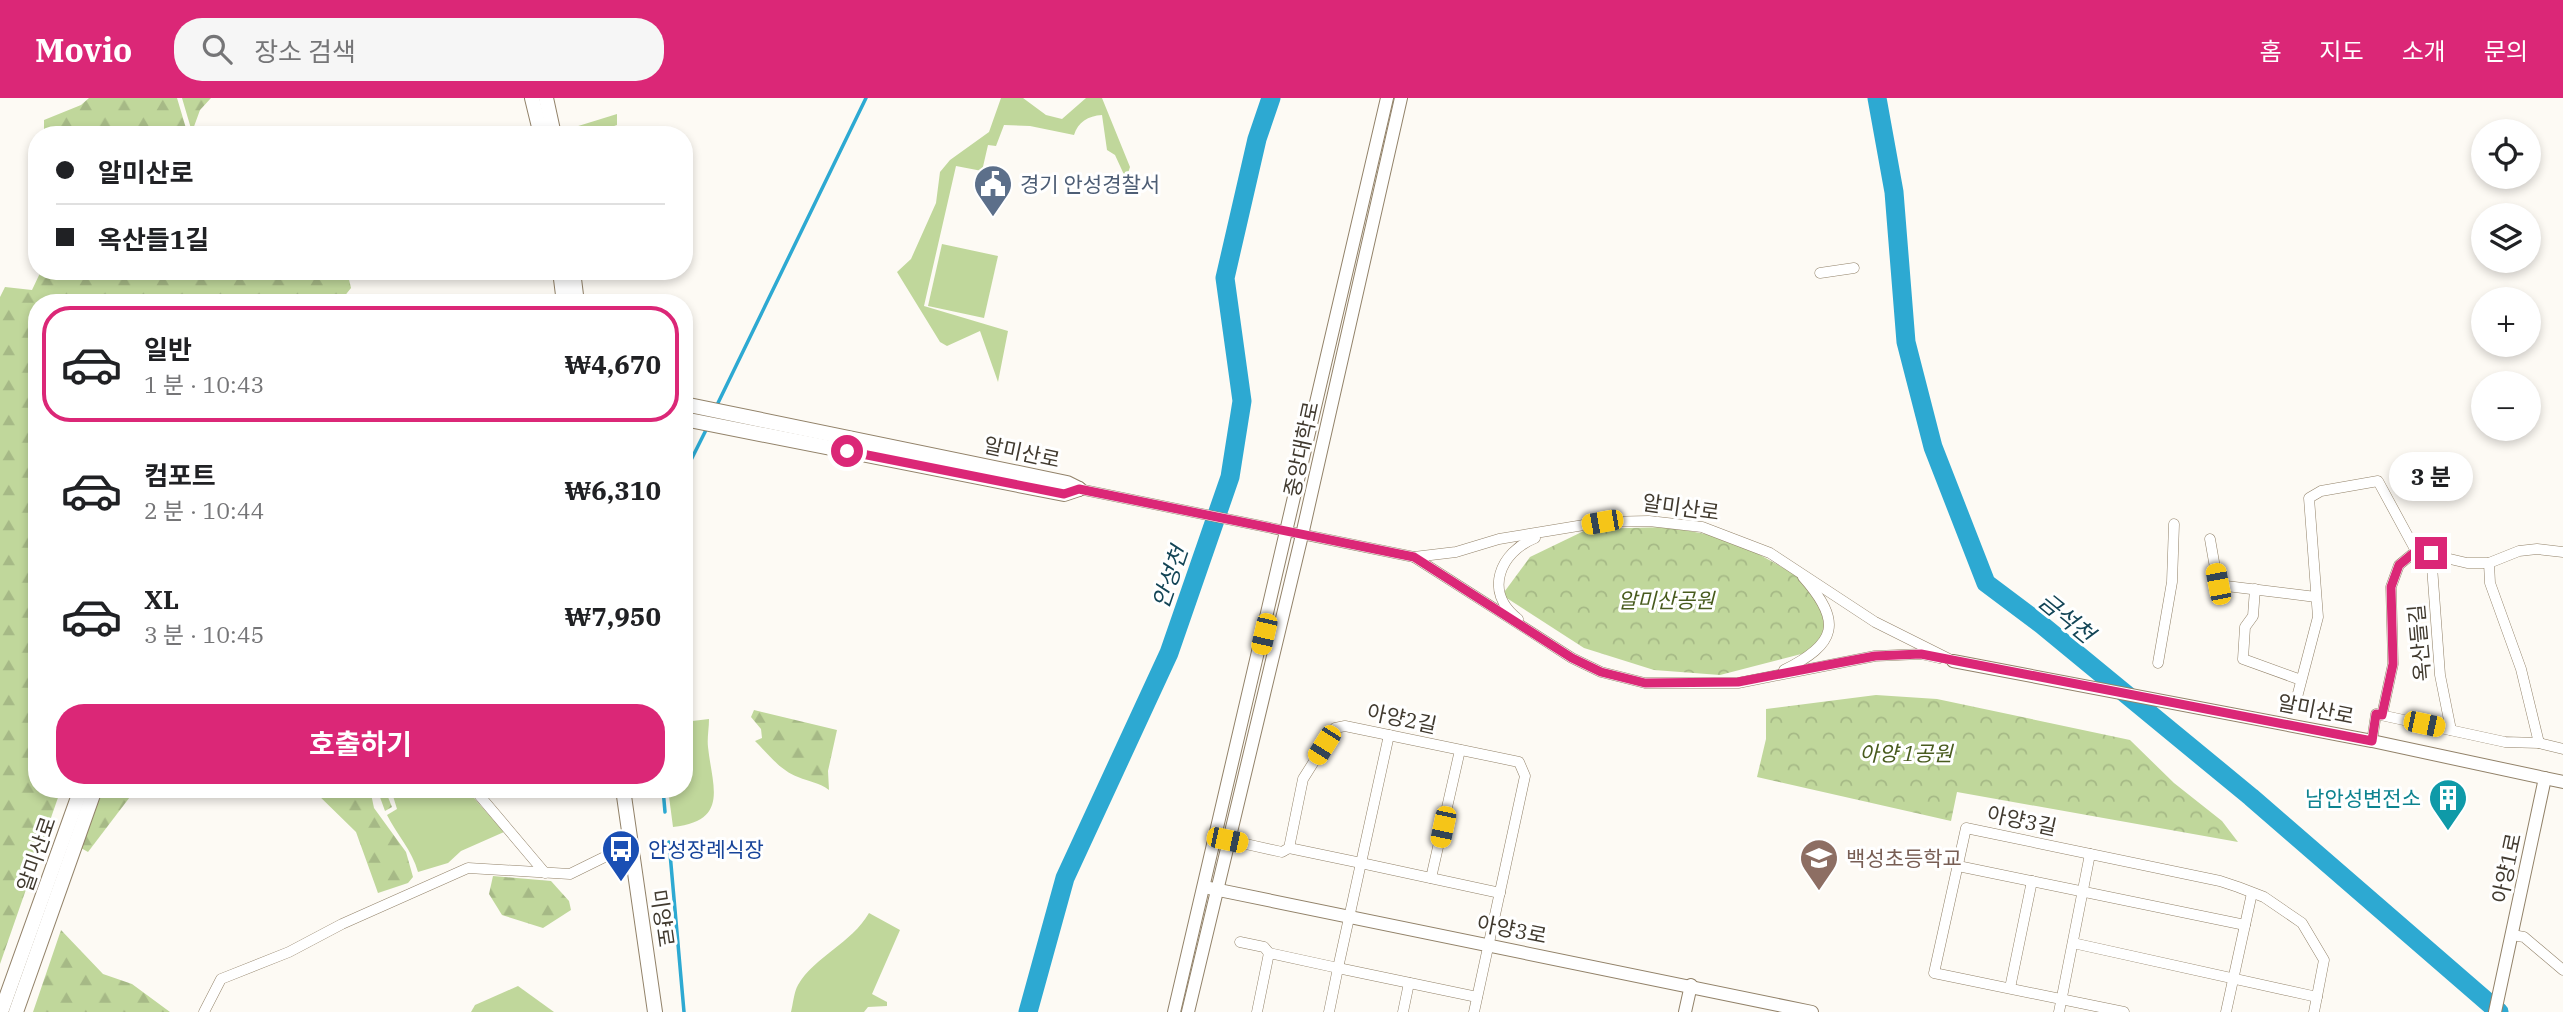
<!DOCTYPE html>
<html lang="ko">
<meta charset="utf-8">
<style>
:root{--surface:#fff;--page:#f6f6f6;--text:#202124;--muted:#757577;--line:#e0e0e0;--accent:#db2777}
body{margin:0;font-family:"IBM Plex Serif","Noto Sans KR",serif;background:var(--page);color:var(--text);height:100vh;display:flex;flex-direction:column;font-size:26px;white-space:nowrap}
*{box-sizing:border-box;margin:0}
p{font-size:23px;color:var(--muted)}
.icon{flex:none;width:38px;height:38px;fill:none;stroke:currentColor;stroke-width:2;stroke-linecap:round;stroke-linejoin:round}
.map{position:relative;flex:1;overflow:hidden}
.sheet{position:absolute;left:28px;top:196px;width:665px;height:504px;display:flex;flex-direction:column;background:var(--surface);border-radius:28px;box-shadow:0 4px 10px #0003}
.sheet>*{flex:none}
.top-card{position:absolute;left:28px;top:28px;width:665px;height:154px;border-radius:28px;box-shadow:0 4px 10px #0003;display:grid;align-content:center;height:154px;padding:0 28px;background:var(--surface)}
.tools{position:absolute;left:2471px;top:21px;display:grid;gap:14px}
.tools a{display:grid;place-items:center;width:70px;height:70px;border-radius:50%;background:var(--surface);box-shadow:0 4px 10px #0003;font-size:35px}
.end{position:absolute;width:32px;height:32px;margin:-16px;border:9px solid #db2777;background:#fff;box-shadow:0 0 0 4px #fff}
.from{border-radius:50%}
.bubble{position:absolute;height:49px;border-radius:24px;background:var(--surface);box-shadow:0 4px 10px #0003;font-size:23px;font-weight:700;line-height:49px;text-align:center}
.car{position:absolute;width:21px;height:42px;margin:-21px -10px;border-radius:9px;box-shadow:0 0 5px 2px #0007;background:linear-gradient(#f5c518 24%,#345 0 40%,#f5c518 0 76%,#345 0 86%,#f5c518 0)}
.top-card b{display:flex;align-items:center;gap:24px;height:66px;font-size:26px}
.top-card b+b{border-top:2px solid var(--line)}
.top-card i{width:18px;height:18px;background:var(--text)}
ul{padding:12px 0 0;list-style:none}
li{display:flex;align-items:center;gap:21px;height:116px;margin:0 14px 10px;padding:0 14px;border:4px solid transparent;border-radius:28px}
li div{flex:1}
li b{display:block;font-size:26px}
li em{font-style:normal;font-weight:700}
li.current{border-color:var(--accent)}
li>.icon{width:63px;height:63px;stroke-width:1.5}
.button{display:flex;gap:14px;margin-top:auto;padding:14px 28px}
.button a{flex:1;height:80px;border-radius:28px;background:var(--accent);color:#fff;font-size:28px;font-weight:700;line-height:80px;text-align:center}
header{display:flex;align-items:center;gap:42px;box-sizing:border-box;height:98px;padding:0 35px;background:var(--accent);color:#fff}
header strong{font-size:33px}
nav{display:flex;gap:38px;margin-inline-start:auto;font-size:24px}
.search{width:490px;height:63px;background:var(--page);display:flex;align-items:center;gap:18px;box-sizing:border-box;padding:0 24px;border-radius:28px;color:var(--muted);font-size:26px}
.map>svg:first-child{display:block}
.grass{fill:#c0d79b}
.forest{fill:url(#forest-firs)}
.park{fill:url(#park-crowns)}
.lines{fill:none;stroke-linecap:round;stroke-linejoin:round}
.stream{stroke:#2da9d2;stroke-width:3.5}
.river{stroke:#2da9d2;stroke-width:19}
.minor-casing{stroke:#928269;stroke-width:11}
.tertiary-casing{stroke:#928269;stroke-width:14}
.secondary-casing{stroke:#928269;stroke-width:16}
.minor{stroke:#fff;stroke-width:10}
.tertiary{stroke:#fff;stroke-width:12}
.secondary{stroke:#fff;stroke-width:14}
.route{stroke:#db2777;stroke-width:9}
.labels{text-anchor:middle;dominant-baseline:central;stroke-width:6;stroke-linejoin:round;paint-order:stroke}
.service-label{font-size:21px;fill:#4e5e75;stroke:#fff;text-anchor:start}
.street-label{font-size:21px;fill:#413a2f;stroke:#fff}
.park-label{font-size:21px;font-style:italic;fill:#485b1e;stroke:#fff}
.culture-label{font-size:21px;fill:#0d838f;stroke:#fff;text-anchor:end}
.transit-label{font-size:21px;fill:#164399;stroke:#fff;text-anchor:start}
.education-label{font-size:21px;fill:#785e54;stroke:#fff;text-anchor:start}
.water-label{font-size:23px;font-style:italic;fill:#134556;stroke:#fff}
</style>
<header>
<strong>Movio</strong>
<div class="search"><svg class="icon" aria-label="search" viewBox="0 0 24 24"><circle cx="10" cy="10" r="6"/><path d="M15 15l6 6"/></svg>장소 검색</div>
<nav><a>홈</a><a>지도</a><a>소개</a><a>문의</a></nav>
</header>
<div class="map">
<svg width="2563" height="914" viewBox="0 0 2563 914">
<defs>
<pattern id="forest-firs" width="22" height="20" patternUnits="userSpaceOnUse" patternTransform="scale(1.75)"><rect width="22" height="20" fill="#c0d79b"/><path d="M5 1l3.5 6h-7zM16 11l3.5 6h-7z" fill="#a6b986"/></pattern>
<pattern id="park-crowns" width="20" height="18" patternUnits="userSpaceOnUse" patternTransform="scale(1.75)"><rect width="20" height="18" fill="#c0d79b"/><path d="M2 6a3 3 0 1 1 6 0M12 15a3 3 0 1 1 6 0" fill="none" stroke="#a6b986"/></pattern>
</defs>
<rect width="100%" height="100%" fill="#fdfaf4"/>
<g class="grass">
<path d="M1001 0H1023L1046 17 1062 21 1086 0H1102L1130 69 1126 81 1115 57 1107 52 1102 17C1088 18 1078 24 1074 37L1030 28 1004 27 996 48 988 47 982 73 956 68 924 208 1008 233 998 284 980 233 947 248 940 244 897 174 911 161 936 105 940 74 950 62 989 34Z"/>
<polygon points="617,16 617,27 589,37 574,37 575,29"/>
<polygon points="942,146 998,158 984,220 928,208"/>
<path d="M709 621C709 631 707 640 708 649 712 688 730 723 673 729L668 691H684V624Z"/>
<path d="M395 691H466L504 734 461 753 448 765 418 774C412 752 397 737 387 717L397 711 393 698Z"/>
<path d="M869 815 900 832 872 896 887 904V908L868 909 864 914H791C793 906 794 894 798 887 815 858 851 846 869 815Z"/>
<polygon points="518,888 554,914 471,914 475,907"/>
</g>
<g class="forest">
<polygon points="89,0 177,0 188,37 44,37 44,22 81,7"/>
<polygon points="182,0 211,0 200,12 192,34"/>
<polygon points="41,173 347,173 351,190 339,205 37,205 37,691 61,691 0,866 0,199 5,189 32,192"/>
<path d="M754 612 837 632 828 673 829 692C818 684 810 684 798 679 781 673 768 656 755 643L762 640 761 631 751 619Z"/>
<polygon points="102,691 136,691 88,754 81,750"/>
<polygon points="312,691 370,691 374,710 406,754 413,779 408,785 378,795 356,734"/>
<polygon points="377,691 390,691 388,699 392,709 385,713"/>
<polygon points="493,778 551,783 569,803 571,812 543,830 502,817 489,796"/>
<polygon points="61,832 103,876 132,886 170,914 33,914"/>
</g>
<g class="park">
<polygon points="1669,429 1731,441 1818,489 1828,525 1813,553 1720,577 1654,572 1584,550 1502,497 1530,459 1588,431"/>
<polygon points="1876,597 1937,601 2130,642 2174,685 2222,723 2238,744 1957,694 1951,723 1757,679 1766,641 1766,611"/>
</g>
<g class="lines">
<g class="stream">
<polyline points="717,307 866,0"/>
<polyline points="684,376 706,332"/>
<polyline points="663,691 665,714"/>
<polyline points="669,744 684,914"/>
</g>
<g class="river">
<polyline points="1877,0 1894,94 1906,244 1933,349 1986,485 2042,527 2251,699 2499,914"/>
<polyline points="1028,914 1065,780 1169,555 1230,379 1242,303 1225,180 1257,41 1271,0"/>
</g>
<defs>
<g id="minor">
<polyline points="1820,175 1854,170"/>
<polyline points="1079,391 1414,459 1456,454 1499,441 1602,424 1649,423 1702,429 1770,455 1875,524 1953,563"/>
<polyline points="2210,441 2218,487 2316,499"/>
<polyline points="2431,455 2440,577 2451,632"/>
<polyline points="1414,459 1572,560 1601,574 1645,585 1738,585 1875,558 1921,556 1939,560"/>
<polyline points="2489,465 2490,485 2521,571 2539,645"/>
<polyline points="2255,491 2253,518 2245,529 2243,561 2301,582"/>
<path d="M1518 521C1483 494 1500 454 1535 440"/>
<polyline points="2158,565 2172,484 2174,426"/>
<path d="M1784 572C1837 546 1843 524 1803 479"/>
<polyline points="2296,603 2318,519 2309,400 2321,393 2378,383 2416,453"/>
<polyline points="2382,617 2393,566 2391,489 2399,467 2416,453 2467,465 2489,465 2519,453 2537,451 2563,454"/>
<polyline points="1389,637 1361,765 1500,795"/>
<polyline points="2372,643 2376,616 2505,644 2539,645 2563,651"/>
<polyline points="474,691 545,775"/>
<polyline points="1228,742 1282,754 1289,750"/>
<polyline points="1958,768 2245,827"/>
<polyline points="1431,780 1460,652"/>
<polyline points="2512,837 2524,839 2563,872"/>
<polyline points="1240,844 1264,849 1269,855"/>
<polyline points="2073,845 2317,899"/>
<polyline points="2010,890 2032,783"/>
<polyline points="204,914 221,881 289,854 342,826 468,770 570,776 631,746"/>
<polyline points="1257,914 1269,855 1338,870 1361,765 1289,750 1303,681 1335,630 1345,628 1519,664 1525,678 1474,914"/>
<polyline points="1329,914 1338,870 1477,899"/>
<polyline points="1403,914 1409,885"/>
<polyline points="2059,914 2090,756"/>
<polyline points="2124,914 1934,875 1966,730 2220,783 2238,789 2264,799 2302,825 2324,862 2314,914"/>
<polyline points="2226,914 2252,795"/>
</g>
<g id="tertiary">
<polyline points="1953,563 2372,643 2563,684"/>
<polyline points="1209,790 1812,914"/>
<polyline points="1174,914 1387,0"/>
<polyline points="1188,914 1302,437 1401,0"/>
<polyline points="1685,914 1691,887"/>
<polyline points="2495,914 2545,680"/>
</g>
<g id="secondary">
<polyline points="532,0 541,37"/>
<polyline points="546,0 554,37"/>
<polyline points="560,173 564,205"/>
<polyline points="573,173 577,205"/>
<polyline points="684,306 1067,385 1079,391"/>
<polyline points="684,321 1064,396 1079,391"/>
<polyline points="623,691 655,914"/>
<polyline points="1,914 81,691"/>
<polyline points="16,914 95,691"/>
</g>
</defs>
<use href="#minor" class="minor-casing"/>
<use href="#tertiary" class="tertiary-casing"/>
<use href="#secondary" class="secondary-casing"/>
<use href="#minor" class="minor"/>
<use href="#tertiary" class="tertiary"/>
<use href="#secondary" class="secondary"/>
</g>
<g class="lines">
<polyline class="route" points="847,353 1064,396 1079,391 1414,459 1572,560 1601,574 1645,585 1738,584 1875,558 1921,556 2372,643 2376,616 2382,617 2393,566 2391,489 2399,467 2416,453 2431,455"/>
</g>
<defs>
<symbol id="civic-pin" viewBox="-11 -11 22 30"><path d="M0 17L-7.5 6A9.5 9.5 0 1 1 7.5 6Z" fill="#5c6f8a" stroke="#fff"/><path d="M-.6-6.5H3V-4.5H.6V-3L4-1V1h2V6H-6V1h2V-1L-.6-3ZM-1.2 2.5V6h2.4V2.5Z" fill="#fff"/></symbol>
<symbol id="building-pin" viewBox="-11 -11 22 30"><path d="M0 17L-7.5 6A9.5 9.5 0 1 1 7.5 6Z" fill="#0f9aa8" stroke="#fff"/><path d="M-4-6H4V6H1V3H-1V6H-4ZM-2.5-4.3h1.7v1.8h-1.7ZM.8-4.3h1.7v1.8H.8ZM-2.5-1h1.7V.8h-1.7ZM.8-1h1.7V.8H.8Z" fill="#fff"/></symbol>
<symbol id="bus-pin" viewBox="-11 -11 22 30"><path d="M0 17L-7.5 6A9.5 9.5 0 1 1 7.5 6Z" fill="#1a4fb4" stroke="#fff"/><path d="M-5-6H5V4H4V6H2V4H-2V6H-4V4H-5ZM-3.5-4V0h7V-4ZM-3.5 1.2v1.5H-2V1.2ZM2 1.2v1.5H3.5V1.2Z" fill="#fff"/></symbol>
<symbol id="school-pin" viewBox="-11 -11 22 30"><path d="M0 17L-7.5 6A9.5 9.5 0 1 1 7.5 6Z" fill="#8d6e63" stroke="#fff"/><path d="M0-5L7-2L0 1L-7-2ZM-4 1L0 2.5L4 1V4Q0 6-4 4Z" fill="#fff"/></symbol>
</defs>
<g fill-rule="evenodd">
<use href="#civic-pin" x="971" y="64" width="44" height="60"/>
<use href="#building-pin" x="2426" y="678" width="44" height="60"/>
<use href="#bus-pin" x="599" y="729" width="44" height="60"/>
<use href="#school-pin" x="1797" y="738" width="44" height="60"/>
</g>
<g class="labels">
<g class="service-label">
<text x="1020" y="86">경기 안성경찰서</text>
</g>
<g class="street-label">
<text transform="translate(1301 351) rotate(-78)">중앙대학로</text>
<text transform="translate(1022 354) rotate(12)">알미산로</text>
<text transform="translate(1681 409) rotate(8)">알미산로</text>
<text transform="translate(2419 545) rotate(-95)">옥산들길</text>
<text transform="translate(2316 611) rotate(11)">알미산로</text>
<text transform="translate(1402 620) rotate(12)">아양2길</text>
<text transform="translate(2022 722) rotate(12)">아양3길</text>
<text transform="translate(36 756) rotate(-71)">알미산로</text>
<text transform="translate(2506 770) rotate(-78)">아양1로</text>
<text transform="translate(663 820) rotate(82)">미양로</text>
<text transform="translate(1512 831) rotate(11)">아양3로</text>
</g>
<g class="park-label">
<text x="1666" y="502">알미산공원</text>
<text x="1906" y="655">아양 1공원</text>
</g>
<g class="culture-label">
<text x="2421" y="700">남안성변전소</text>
</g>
<g class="transit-label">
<text x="648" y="751">안성장례식장</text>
</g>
<g class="education-label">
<text x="1846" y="760">백성초등학교</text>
</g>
<g class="water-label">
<text transform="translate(1169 479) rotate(-71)">안성천</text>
<text transform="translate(2067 519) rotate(39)">금석천</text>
</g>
</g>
</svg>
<div class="tools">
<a><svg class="icon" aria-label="locate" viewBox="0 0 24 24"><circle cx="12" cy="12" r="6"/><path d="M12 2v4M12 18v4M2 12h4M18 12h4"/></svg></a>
<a><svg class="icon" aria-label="layers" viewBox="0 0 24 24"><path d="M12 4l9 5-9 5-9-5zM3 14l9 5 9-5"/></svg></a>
<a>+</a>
<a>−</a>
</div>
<i class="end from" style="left:847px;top:353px"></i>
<i class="end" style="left:2431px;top:455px"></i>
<div class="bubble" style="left:2389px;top:354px;width:84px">3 분</div>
<i class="car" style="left:1602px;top:424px;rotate:260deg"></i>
<i class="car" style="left:2218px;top:486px;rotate:349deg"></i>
<i class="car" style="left:1264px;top:536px;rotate:193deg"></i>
<i class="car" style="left:2424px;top:626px;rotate:102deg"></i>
<i class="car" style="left:1324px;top:647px;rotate:212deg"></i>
<i class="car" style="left:1443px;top:729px;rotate:192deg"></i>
<i class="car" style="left:1227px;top:742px;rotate:102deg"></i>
<div class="top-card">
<b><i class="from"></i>알미산로</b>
<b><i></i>옥산들1길</b>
</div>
<section class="sheet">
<ul>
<li class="current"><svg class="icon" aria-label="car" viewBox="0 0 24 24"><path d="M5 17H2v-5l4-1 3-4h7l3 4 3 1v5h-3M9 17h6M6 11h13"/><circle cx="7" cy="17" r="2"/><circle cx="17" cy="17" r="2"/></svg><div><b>일반</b><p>1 분 · 10:43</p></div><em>₩4,670</em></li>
<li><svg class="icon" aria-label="car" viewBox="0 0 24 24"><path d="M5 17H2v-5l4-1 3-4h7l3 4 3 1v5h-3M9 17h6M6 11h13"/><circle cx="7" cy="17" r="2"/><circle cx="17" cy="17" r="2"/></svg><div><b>컴포트</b><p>2 분 · 10:44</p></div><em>₩6,310</em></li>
<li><svg class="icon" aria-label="car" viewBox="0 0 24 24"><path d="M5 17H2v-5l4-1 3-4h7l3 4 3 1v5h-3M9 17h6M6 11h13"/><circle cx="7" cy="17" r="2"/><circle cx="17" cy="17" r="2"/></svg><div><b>XL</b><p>3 분 · 10:45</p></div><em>₩7,950</em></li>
</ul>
<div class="button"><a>호출하기</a></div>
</section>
</div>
